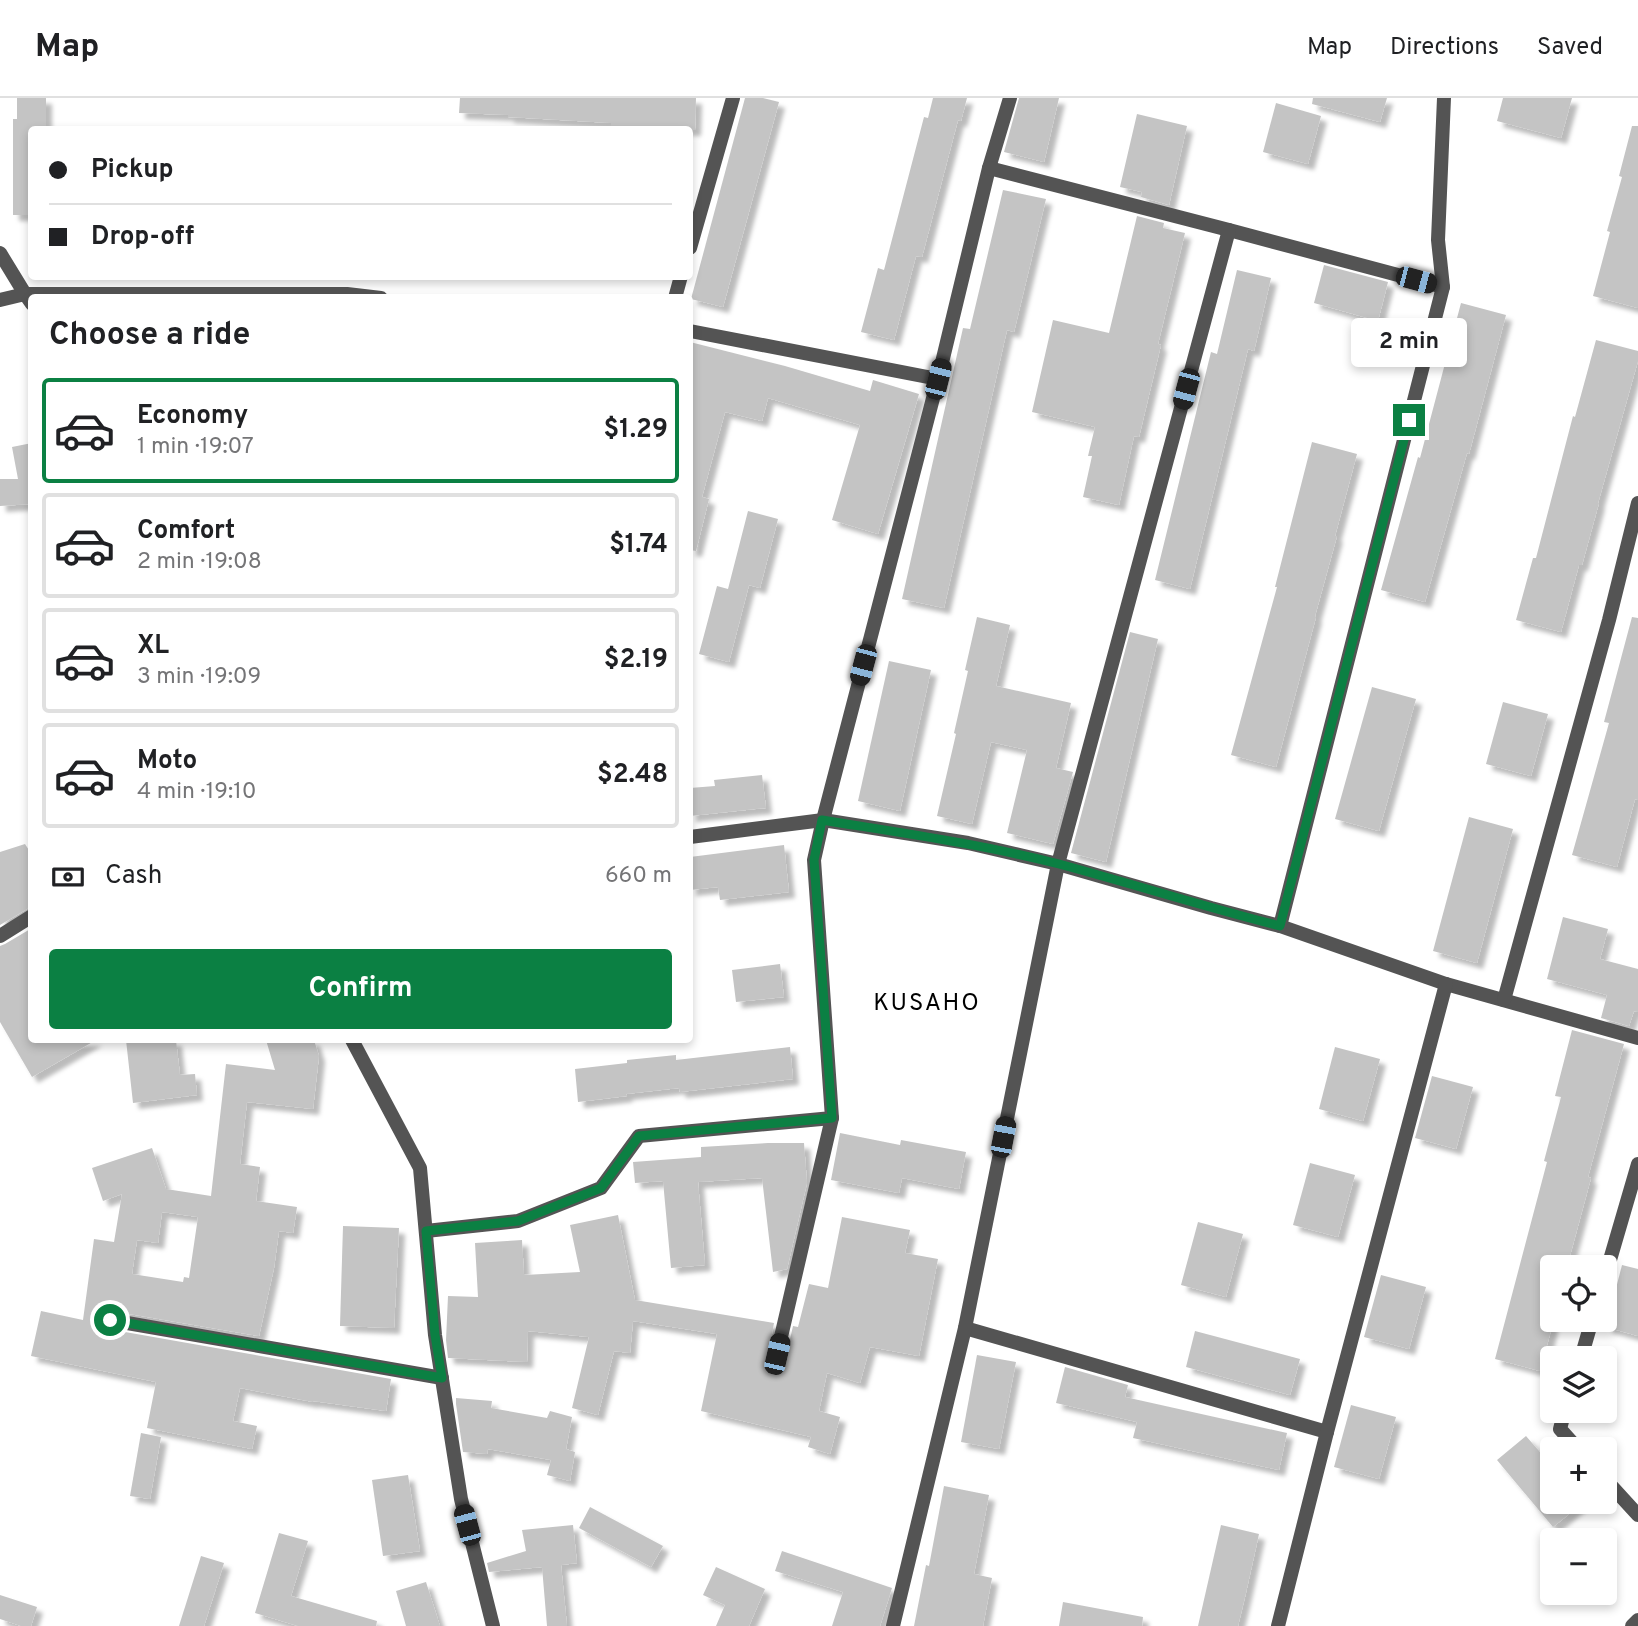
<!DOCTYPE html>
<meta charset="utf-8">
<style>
:root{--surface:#fff;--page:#f2f2f2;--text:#202124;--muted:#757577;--line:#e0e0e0;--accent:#0b8043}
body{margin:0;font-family:Overpass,sans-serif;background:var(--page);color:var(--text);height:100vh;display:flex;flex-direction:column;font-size:26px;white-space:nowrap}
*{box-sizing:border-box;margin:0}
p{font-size:23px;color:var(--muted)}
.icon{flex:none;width:38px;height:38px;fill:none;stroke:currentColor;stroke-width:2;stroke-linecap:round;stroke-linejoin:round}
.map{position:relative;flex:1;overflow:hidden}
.panel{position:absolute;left:28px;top:196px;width:665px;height:749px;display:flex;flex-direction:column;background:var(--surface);border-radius:7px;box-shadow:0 4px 10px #0003}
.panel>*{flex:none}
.banner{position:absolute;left:28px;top:28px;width:665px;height:154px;border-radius:7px;box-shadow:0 4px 10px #0003;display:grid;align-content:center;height:154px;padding:0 21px;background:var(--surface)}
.tools{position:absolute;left:1540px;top:1157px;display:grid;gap:14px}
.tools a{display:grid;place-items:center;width:77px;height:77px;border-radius:7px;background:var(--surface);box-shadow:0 4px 10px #0003;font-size:35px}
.end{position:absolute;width:32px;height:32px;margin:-16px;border:9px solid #0b8043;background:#fff;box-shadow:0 0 0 4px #fff}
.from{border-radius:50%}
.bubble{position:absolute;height:49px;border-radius:7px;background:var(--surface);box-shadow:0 4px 10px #0003;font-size:23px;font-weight:700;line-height:49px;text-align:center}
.car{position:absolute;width:21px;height:42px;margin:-21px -10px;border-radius:9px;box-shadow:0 0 5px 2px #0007;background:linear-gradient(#222 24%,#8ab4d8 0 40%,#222 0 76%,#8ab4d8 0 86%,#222 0)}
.banner b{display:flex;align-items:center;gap:24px;height:66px;font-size:26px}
.banner b+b{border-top:2px solid var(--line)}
.banner i{width:18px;height:18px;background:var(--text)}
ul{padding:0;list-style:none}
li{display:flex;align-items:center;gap:21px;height:105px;margin:0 14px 10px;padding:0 7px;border:4px solid var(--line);border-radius:7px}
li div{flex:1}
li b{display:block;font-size:26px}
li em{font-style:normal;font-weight:700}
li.current{border-color:var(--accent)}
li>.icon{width:63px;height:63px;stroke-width:1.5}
h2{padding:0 21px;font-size:32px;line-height:84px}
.pay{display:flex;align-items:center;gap:18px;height:77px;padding:0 21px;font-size:26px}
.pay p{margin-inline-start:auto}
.primary-button{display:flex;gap:14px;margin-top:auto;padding:14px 21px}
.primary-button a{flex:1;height:80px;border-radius:7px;background:var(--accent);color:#fff;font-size:28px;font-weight:700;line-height:80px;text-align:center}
header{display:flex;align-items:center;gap:42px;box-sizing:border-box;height:98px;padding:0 35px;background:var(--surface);border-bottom:2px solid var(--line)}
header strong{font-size:33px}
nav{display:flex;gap:38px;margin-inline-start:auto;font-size:24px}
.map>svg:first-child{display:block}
.building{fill:#c4c4c4;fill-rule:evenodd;filter:url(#shadow)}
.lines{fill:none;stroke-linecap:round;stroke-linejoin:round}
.minor{stroke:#545454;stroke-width:14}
.route{stroke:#0b8043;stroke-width:9}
.labels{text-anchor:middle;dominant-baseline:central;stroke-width:5;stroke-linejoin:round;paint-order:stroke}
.quarter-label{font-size:24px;letter-spacing:2px;fill:#000;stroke:#fff}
</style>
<header>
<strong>Map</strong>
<nav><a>Map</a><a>Directions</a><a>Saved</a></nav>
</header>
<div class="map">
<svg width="1638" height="1528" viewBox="0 0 1638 1528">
<defs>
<filter id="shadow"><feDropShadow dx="6" dy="6" stdDeviation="2" flood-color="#0004"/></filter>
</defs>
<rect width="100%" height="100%" fill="#fff"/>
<g class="building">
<polygon points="17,0 46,0 46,32 32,32 32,117 13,117 13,21 17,21"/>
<polygon points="460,0 696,0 695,32 611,29 611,25 508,19 508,17 459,15"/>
<polygon points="745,0 763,0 779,4 723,209 691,201"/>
<polygon points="933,0 967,0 961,23 958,22 922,159 916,158 894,242 861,234 878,170 884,172 924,19 928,20"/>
<polygon points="1019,0 1059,0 1044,64 1004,54"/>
<polygon points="1313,0 1387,0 1380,24 1312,6"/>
<polygon points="1503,0 1572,0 1561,40 1497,23"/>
<polygon points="1276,5 1321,18 1308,66 1263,54"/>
<polygon points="1137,16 1187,28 1169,107 1141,99 1142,94 1120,89"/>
<polygon points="1632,28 1638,28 1638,210 1593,198 1610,134 1607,133 1622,79 1619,78"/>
<polygon points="1003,92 1046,101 1014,234 1007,232 944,510 902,501 963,230 970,231"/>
<polygon points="1137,118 1164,125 1163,130 1185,135 1158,246 1161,247 1139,339 1134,338 1119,407 1083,399 1092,358 1088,358 1095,329 1032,314 1053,222 1109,235"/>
<polygon points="1324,167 1388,184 1378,223 1314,205"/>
<polygon points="1237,172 1271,180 1254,253 1248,251 1190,491 1155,482 1211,254 1217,256"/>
<polygon points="1461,205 1506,217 1469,356 1467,355 1425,504 1381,492 1418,359 1420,360"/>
<polygon points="1596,242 1638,253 1638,263 1598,405 1599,405 1582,467 1579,467 1561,534 1516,522 1533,460 1536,460 1573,318 1575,319"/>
<polygon points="690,244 785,268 870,293 873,282 919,296 878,436 832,422 860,327 768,300 762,323 725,314 702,399 709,401 696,453 690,452"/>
<polygon points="1312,344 1357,356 1335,438 1337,438 1315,518 1316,519 1276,669 1231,657 1277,489 1275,489"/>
<polygon points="32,345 32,406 0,408 0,381 18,381 12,349"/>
<polygon points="748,413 778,421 760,490 749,487 729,564 699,556 717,488 728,491"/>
<polygon points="977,519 1010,527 996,588 1071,605 1056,670 1073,674 1053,746 1007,735 1027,652 991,644 972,726 937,718 956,636 954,635 968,573 965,572"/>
<polygon points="1632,519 1638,520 1638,702 1635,701 1617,769 1572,757 1609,625 1604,624"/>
<polygon points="1130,534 1158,541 1106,764 1071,755"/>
<polygon points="889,563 931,572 900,713 858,703"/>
<polygon points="1372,589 1416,601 1379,733 1335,721"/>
<polygon points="1503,604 1548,616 1531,678 1486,666"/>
<polygon points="762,677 766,710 690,718 690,690 715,688 714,682"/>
<polygon points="1469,719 1513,731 1477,865 1433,853"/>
<polygon points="25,746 32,757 32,808 0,827 0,754"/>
<polygon points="784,747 789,794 720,802 718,789 690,792 690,759"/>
<polygon points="1563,819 1608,831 1600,861 1638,871 1638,914 1634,913 1629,928 1601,920 1607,897 1547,881"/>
<polygon points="32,830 32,942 96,942 32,979 0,924 0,848 5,846"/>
<polygon points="780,866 784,899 736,904 732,872"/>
<polygon points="1572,932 1624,946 1588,1079 1591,1080 1567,1169 1552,1169 1552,1229 1540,1273 1495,1261 1547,1064 1544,1063 1561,999 1555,998"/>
<polygon points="126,942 176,942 180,977 195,976 197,997 133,1005"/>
<path d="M266 942H314L319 958 313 1011 247 1004 240 1066 260 1069 256 1103 297 1109 293 1135 279 1133 274 1170 259 1238 112 1213 103 1215 100 1221 103 1229 108 1231 391 1281 386 1313 313 1303V1304L240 1290 233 1323 257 1328 252 1351 147 1330 156 1284 31 1258 41 1213 83 1222 94 1141 114 1144 122 1096 103 1103 92 1070 152 1050 166 1091 211 1098 226 966 275 972ZM162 1114 198 1119 189 1180 184 1179 183 1184 132 1176 137 1142 158 1145Z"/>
<polygon points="790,949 793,981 680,994 679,990 626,996 627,998 578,1004 575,971 627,965 627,962 676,957 676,962"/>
<polygon points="1335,949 1380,961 1363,1023 1319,1011"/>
<polygon points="1432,978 1473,989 1456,1051 1415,1040"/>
<polygon points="840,1035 900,1047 901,1042 966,1054 959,1091 902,1080 899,1095 831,1082"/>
<polygon points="768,1045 804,1045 807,1085 787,1171 773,1174 762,1080 698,1084 705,1167 671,1170 663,1083 635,1085 633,1064 701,1059 701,1049"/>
<polygon points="1310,1065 1355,1077 1338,1139 1293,1127"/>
<polygon points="618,1117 635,1202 774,1225 768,1258 770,1263 775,1265 780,1265 786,1259 793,1228 798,1229 809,1186 828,1190 842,1119 910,1132 905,1155 938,1161 919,1258 870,1249 860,1285 827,1275 819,1313 840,1319 830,1356 808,1349 811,1339 701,1313 717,1236 633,1223 630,1255 614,1253 598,1317 572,1310 589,1239 528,1233 527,1264 448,1260 446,1242 448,1198 478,1199 475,1145 522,1142 524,1177 580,1174 570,1127"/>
<polygon points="1198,1124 1243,1136 1226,1199 1181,1187"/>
<polygon points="343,1128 399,1130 394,1230 340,1228"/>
<polygon points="1622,1167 1638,1171 1638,1238 1606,1229"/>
<polygon points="1381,1177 1426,1189 1409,1251 1364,1239"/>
<polygon points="1195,1233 1300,1261 1290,1297 1186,1269"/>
<polygon points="977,1257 1016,1264 999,1351 961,1344"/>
<polygon points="1065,1269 1128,1287 1125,1299 1287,1335 1279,1372 1133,1340 1137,1324 1056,1305"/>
<polygon points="456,1300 492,1303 491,1310 547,1320 550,1313 572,1319 566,1351 575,1354 570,1383 547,1377 551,1362 488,1351 487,1356 463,1354 456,1306"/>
<polygon points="1351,1307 1396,1319 1379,1381 1334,1369"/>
<polygon points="141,1335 161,1339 150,1401 130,1398"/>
<polygon points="1526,1338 1552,1368 1552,1404 1584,1404 1553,1429 1497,1362"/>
<polygon points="408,1377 420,1453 383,1458 372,1382"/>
<polygon points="944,1388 989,1397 974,1476 992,1480 983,1528 914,1528 926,1467 929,1468"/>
<polygon points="590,1409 663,1448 651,1469 579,1430"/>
<polygon points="573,1427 577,1465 561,1467 567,1528 547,1528 542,1469 489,1474 487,1465 526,1453 522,1432"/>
<polygon points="1221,1427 1259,1436 1245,1499 1238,1528 1198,1528"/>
<polygon points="279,1435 308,1443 291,1498 377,1523 376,1528 298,1528 255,1515"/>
<polygon points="782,1453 892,1490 880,1528 832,1528 843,1494 775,1473"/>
<polygon points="201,1458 224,1465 204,1528 179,1528"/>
<polygon points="716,1469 765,1491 749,1528 716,1528 725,1507 703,1497"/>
<polygon points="426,1484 440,1528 406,1528 396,1493"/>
<polygon points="0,1497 37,1509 31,1528 21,1528 0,1521"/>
<polygon points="1063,1504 1143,1519 1142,1528 1059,1528"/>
</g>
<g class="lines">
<g class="minor">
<polyline points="1229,132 1443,189"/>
<polyline points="690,150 733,0"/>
<polyline points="0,155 25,196 347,196 381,200"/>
<polyline points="675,200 681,178"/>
<polyline points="0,202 25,196 32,206"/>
<polyline points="690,233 938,281"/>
<polyline points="690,739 823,722 968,745 1058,766 1211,810 1280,828 1446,886 1638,940"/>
<polyline points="1280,828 1443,189 1438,142 1444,0"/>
<polyline points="0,838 32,818"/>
<polyline points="1504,902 1609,522 1638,405"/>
<polyline points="352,942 420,1070 435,1237 461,1401 493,1528"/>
<polyline points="426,1133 518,1123 601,1090 639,1038 832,1020 814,762 823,722 938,281 989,70 1010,0"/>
<polyline points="1605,1179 1638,1066"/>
<polyline points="110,1222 442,1280"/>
<polyline points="965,1230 1327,1334"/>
<polyline points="777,1256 832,1020"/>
<polyline points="1581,1260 1592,1222"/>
<polyline points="1565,1312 1560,1331 1578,1351"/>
<polyline points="1605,1381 1638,1417"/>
<polyline points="893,1528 965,1230 1058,766 1229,132 989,70"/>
<polyline points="1278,1528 1327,1334 1446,886"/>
<polyline points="1632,1528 1638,1522"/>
</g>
</g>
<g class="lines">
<path class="route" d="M110 1222 442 1280 435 1237 426 1133 518 1123 601 1090 639 1038 832 1020 814 762 822 722C902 735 981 746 1059 766 1133 786 1205 809 1280 828L1409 322"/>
</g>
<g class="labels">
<g class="quarter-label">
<text x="927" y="906">KUSAHO</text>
</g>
</g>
</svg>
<div class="tools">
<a><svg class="icon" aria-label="locate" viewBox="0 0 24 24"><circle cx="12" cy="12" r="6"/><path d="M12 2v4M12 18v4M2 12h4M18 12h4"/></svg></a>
<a><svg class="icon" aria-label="layers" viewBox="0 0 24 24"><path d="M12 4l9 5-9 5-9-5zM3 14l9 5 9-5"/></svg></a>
<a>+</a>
<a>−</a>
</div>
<i class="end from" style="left:110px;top:1222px"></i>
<i class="end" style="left:1409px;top:322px"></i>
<div class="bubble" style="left:1351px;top:220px;width:116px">2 min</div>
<i class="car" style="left:1416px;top:182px;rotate:105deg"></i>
<i class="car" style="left:938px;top:281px;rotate:14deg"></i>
<i class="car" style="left:1186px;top:291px;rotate:195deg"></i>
<i class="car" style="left:863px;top:567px;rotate:195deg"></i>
<i class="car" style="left:1003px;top:1039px;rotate:11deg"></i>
<i class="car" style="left:777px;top:1256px;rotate:13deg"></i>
<i class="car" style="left:467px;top:1427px;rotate:345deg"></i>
<div class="banner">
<b><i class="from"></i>Pickup</b>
<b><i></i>Drop-off</b>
</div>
<section class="panel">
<h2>Choose a ride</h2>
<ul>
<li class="current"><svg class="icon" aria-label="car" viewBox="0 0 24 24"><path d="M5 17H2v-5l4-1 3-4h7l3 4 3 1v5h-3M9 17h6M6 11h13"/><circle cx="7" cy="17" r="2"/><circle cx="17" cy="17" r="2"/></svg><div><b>Economy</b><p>1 min · 19:07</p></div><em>$1.29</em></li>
<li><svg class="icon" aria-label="car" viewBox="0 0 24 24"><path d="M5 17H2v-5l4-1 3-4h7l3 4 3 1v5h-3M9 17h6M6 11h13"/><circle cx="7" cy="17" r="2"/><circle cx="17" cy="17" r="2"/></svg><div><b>Comfort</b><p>2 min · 19:08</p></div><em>$1.74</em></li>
<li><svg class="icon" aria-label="car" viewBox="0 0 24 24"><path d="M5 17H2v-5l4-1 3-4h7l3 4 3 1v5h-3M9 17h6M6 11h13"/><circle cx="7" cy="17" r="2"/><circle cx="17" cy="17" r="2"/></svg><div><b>XL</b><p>3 min · 19:09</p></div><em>$2.19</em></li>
<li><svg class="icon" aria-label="car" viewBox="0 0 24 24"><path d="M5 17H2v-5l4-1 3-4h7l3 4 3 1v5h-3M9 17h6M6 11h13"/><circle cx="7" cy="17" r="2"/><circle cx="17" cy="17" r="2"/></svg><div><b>Moto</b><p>4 min · 19:10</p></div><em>$2.48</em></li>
</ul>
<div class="pay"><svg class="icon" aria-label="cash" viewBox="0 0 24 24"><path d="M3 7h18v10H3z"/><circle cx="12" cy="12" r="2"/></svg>Cash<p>660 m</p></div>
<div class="primary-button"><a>Confirm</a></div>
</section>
</div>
